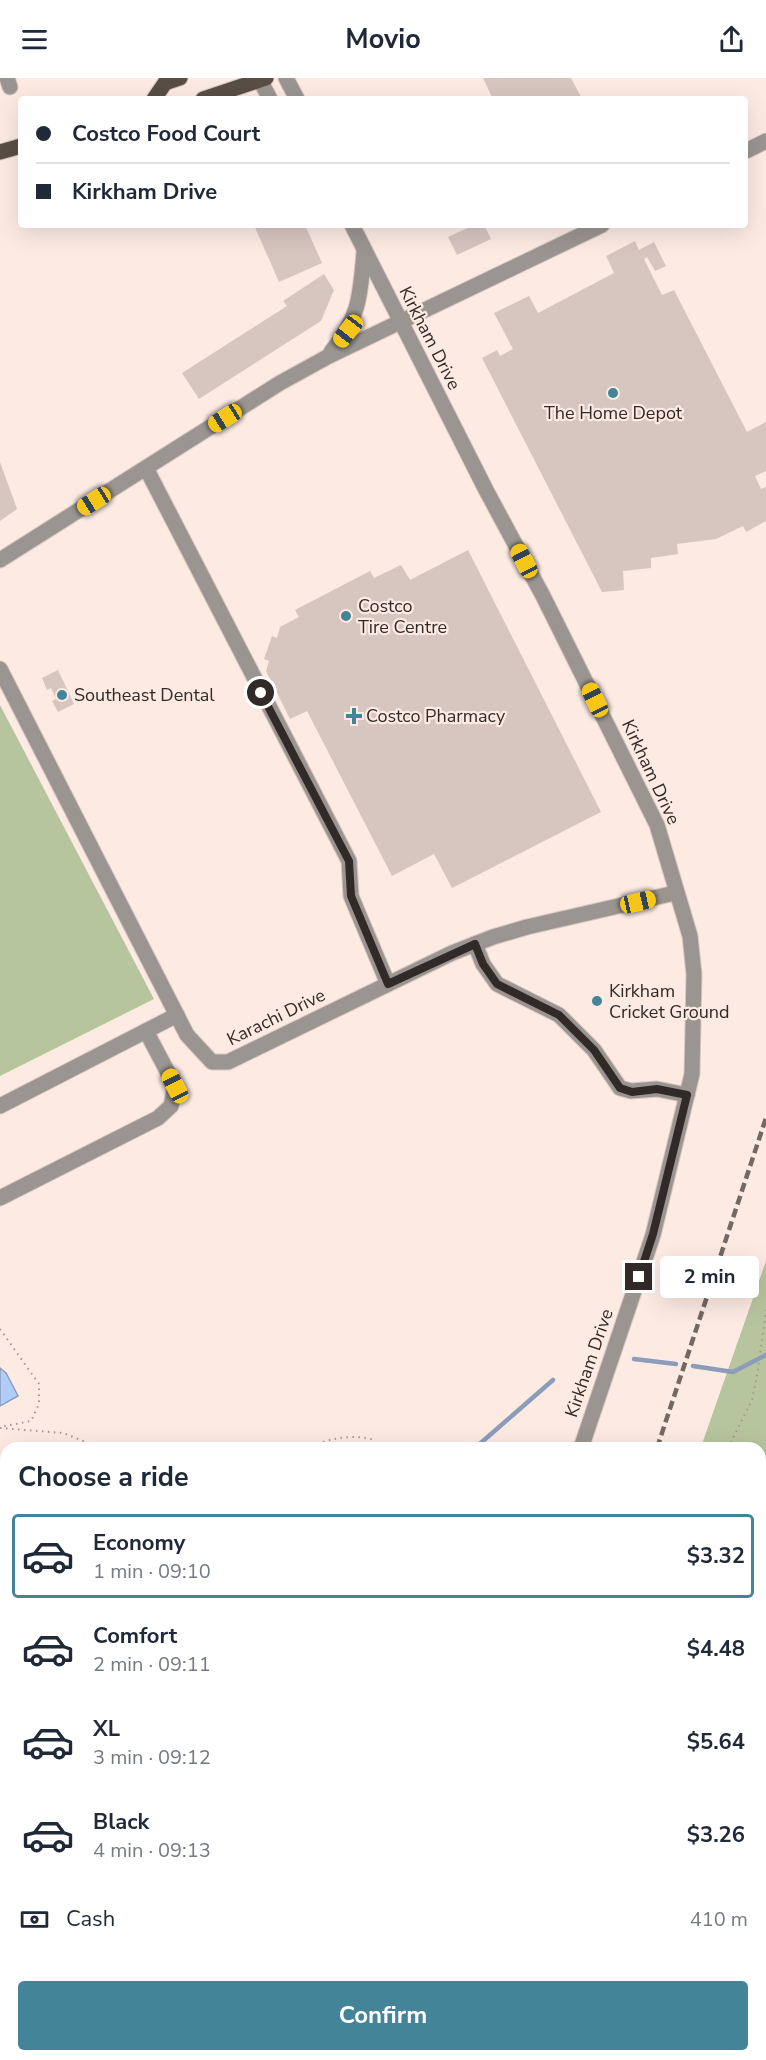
<!DOCTYPE html>
<meta charset="utf-8">
<style>
:root{--surface:#fff;--page:#f2f2f3;--text:#1f2937;--muted:#747a83;--line:#e0e1e3;--accent:#448498}
body{margin:0;font-family:"Nunito Sans",sans-serif;background:var(--page);color:var(--text);height:100vh;display:flex;flex-direction:column;font-size:22px;white-space:nowrap}
*{box-sizing:border-box;margin:0}
p{font-size:20px;color:var(--muted)}
.icon{flex:none;width:33px;height:33px;fill:none;stroke:currentColor;stroke-width:2;stroke-linecap:round;stroke-linejoin:round}
.map{position:relative;flex:1;overflow:hidden}
.sheet{position:absolute;left:0px;top:1364px;width:766px;height:620px;display:flex;flex-direction:column;background:var(--surface);border-radius:18px 18px 0 0;box-shadow:0 6px 24px #0002}
.sheet>*{flex:none}
.hud{position:absolute;left:18px;top:18px;width:730px;height:132px;border-radius:6px;box-shadow:0 6px 24px #0002;display:grid;align-content:center;height:132px;padding:0 18px;background:var(--surface)}
.end{position:absolute;width:27px;height:27px;margin:-14px;border:8px solid #312a28;background:#fff;box-shadow:0 0 0 3px #fff}
.from{border-radius:50%}
.bubble{position:absolute;height:42px;border-radius:6px;background:var(--surface);box-shadow:0 6px 24px #0002;font-size:20px;font-weight:700;line-height:42px;text-align:center}
.car{position:absolute;width:18px;height:36px;margin:-18px -9px;border-radius:8px;box-shadow:0 0 4px 2px #0007;background:linear-gradient(#f5c518 24%,#345 0 40%,#f5c518 0 76%,#345 0 86%,#f5c518 0)}
.hud b{display:flex;align-items:center;gap:21px;height:57px;font-size:22px}
.hud b+b{border-top:2px solid var(--line)}
.hud i{width:15px;height:15px;background:var(--text)}
ul{padding:0;list-style:none}
li{display:flex;align-items:center;gap:18px;height:84px;margin:0 12px 9px;padding:0 6px;border:3px solid transparent;border-radius:6px}
li div{flex:1}
li b{display:block;font-size:22px}
li em{font-style:normal;font-weight:700}
li.current{border-color:var(--accent)}
li>.icon{width:54px;height:54px;stroke-width:1.5}
h2{padding:0 18px;font-size:27px;line-height:72px}
.pay{display:flex;align-items:center;gap:15px;height:66px;padding:0 18px;font-size:22px}
.pay p{margin-inline-start:auto}
.cta{display:flex;gap:12px;margin-top:auto;padding:12px 18px}
.cta a{flex:1;height:69px;border-radius:6px;background:var(--accent);color:#fff;font-size:24px;font-weight:700;line-height:69px;text-align:center}
header{display:flex;justify-content:space-between;align-items:center;height:78px;padding:0 18px;background:var(--surface);font-size:27px;font-weight:700}
.map>svg:first-child{display:block}
.green{fill:#b7c59e}
.water{fill:#b1cefa;stroke:#8b9dbb;stroke-width:1.5}
.lines{fill:none;stroke-linecap:round;stroke-linejoin:round}
.stream{stroke:#8b9dbb;stroke-width:4.5}
.building{fill:#d7c5c0}
.minor-casing{stroke:#d7c7c1;stroke-width:17}
.major-casing{stroke:#d7c7c1;stroke-width:17}
.path{stroke:#a49792;stroke-width:2;stroke-dasharray:1.5 4.5;stroke-linecap:butt}
.minor{stroke:#9b9591;stroke-width:15}
.major{stroke:#584e46;stroke-width:15}
.rail{stroke:#726864;stroke-width:4.5;stroke-dasharray:9 4.5;stroke-linecap:butt}
.route{stroke:#312a28;stroke-width:8}
.poi-dot{fill:#448498;stroke:#fceae3;stroke-width:2}
.labels{text-anchor:middle;dominant-baseline:central;stroke-width:4.5;stroke-linejoin:round;paint-order:stroke}
.street-label{font-size:18px;fill:#312a28;stroke:#fceae3}
.poi-label{font-size:18px;fill:#312a28;stroke:#fceae3;text-anchor:start}
</style>
<header><svg class="icon" aria-label="menu" viewBox="0 0 24 24"><path d="M4 6h16M4 12h16M4 18h16"/></svg>Movio<svg class="icon" aria-label="share" viewBox="0 0 24 24"><path d="M12 15V3M7 8l5-5 5 5M5 13v7h14v-7"/></svg></header>
<div class="map">
<svg width="766" height="1982" viewBox="0 0 766 1982">
<rect width="100%" height="100%" fill="#fceae3"/>
<g class="green">
<polygon points="0,627 154,921 0,998"/>
<polygon points="766,1183 766,1982 489,1982 491,1977 760,1977 760,1370 701,1369"/>
</g>
<g class="water">
<polygon points="0,1290 6,1295 18,1318 0,1328"/>
<polygon points="6,1455 6,1573 0,1577 0,1457"/>
</g>
<g class="lines">
<g class="stream">
<polyline points="634,1281 676,1286"/>
<polyline points="693,1288 733,1294 766,1277"/>
<polyline points="475,1370 553,1302"/>
<polyline points="0,1734 6,1732"/>
</g>
</g>
<g class="building">
<polygon points="483,0 571,0 582,21 493,21"/>
<polygon points="254,147 305,147 322,185 279,204"/>
<polygon points="474,147 484,147 491,161 457,177 448,159"/>
<polygon points="635,163 639,172 654,164 666,188 655,193 647,179 644,181 662,217 674,212 747,354 766,344 766,393 755,398 761,411 766,409 766,443 746,454 743,448 716,461 677,466 678,476 651,480 651,490 623,493 624,512 602,514 482,280 497,272 500,278 513,271 494,235 529,218 538,235 614,195 606,178"/>
<polygon points="324,196 334,212 321,243 199,321 182,295 287,228 283,223"/>
<polygon points="0,384 17,431 0,443"/>
<polygon points="468,472 601,734 452,810 434,776 392,798 307,633 290,641 266,593 269,583 264,581 272,558 277,560 280,549 299,539 295,532 370,493 374,500 401,487 410,502"/>
<polygon points="58,592 74,626 58,634 52,623 56,621 51,610 47,612 42,600"/>
</g>
<g class="lines">
<defs>
<g id="minor">
<polyline points="7,0 10,9"/>
<polyline points="259,0 270,21"/>
<polyline points="286,0 297,21"/>
<polyline points="746,73 766,63"/>
<polyline points="352,147 486,412 543,518 657,747 690,858 694,896 692,996 653,1157 581,1370"/>
<path d="M331 274C360 238 360 219 364 174"/>
<polyline points="146,390 349,783 351,818 388,906"/>
<polyline points="0,482 280,305 329,278 602,147"/>
<polyline points="0,591 187,957 212,984 228,984 452,875 493,859 527,849 675,815"/>
<polyline points="475,866 483,886 497,906 559,937 594,972 620,1010 631,1013 657,1011 687,1017"/>
<polyline points="0,1028 177,937"/>
<polyline points="0,1120 158,1040 171,1028 175,1008 146,953"/>
<polyline points="0,1956 6,1953"/>
<polyline points="13,1977 15,1982"/>
<polyline points="266,1982 268,1977"/>
<polyline points="371,1982 372,1977"/>
</g>
<g id="major">
<polyline points="154,21 165,5 180,0"/>
<polyline points="203,21 266,0"/>
<polyline points="0,74 21,68"/>
</g>
</defs>
<use href="#minor" class="minor-casing"/>
<use href="#major" class="major-casing"/>
<g class="path">
<polyline points="0,1251 39,1306 39,1326 31,1343 0,1349"/>
<polyline points="0,1350 63,1355 101,1370"/>
<path d="M306 1370C329 1361 347 1356 371 1361L377 1370"/>
<polyline points="728,1370 752,1322 757,1298 766,1232"/>
<polyline points="760,1425 766,1423"/>
<polyline points="0,1607 6,1605"/>
<polyline points="652,1977 653,1982"/>
<polyline points="527,1982 529,1977"/>
</g>
<use href="#minor" class="minor"/>
<use href="#major" class="major"/>
<g class="rail">
<polyline points="657,1370 766,1040"/>
<polyline points="455,1982 457,1977"/>
</g>
</g>
<g class="lines">
<polyline class="route" points="261,615 349,783 351,818 388,906 475,866 483,886 497,906 559,937 594,972 620,1010 632,1014 657,1011 687,1017 653,1156 639,1199"/>
</g>
<g class="poi-dot">
<circle cx="613" cy="315" r="6"/>
<circle cx="346" cy="538" r="6"/>
<circle cx="62" cy="617" r="6"/>
<path d="M351 629h6v6h6v6h-6v6h-6v-6h-6v-6h6z"/>
<circle cx="597" cy="923" r="6"/>
</g>
<g class="labels">
<g class="street-label">
<text transform="translate(430 260) rotate(63)">Kirkham Drive</text>
<text transform="translate(651 694) rotate(65)">Kirkham Drive</text>
<text transform="translate(276 939) rotate(-26)">Karachi Drive</text>
<text transform="translate(589 1285) rotate(-71)">Kirkham Drive</text>
</g>
<g class="poi-label">
<text x="613" y="335" text-anchor="middle">The Home Depot</text>
<text x="358" y="528">Costco<tspan x="358" dy="21">Tire Centre</tspan></text>
<text x="74" y="617">Southeast Dental</text>
<text x="366" y="638">Costco Pharmacy</text>
<text x="609" y="913">Kirkham<tspan x="609" dy="21">Cricket Ground</tspan></text>
</g>
</g>
</svg>
<i class="end from" style="left:261px;top:615px"></i>
<i class="end" style="left:639px;top:1199px"></i>
<div class="bubble" style="left:660px;top:1178px;width:99px">2 min</div>
<i class="car" style="left:348px;top:253px;rotate:218deg"></i>
<i class="car" style="left:225px;top:340px;rotate:238deg"></i>
<i class="car" style="left:94px;top:423px;rotate:238deg"></i>
<i class="car" style="left:524px;top:483px;rotate:332deg"></i>
<i class="car" style="left:595px;top:622px;rotate:334deg"></i>
<i class="car" style="left:638px;top:824px;rotate:77deg"></i>
<i class="car" style="left:175px;top:1008px;rotate:333deg"></i>
<div class="hud">
<b><i class="from"></i>Costco Food Court</b>
<b><i></i>Kirkham Drive</b>
</div>
<section class="sheet">
<h2>Choose a ride</h2>
<ul>
<li class="current"><svg class="icon" aria-label="car" viewBox="0 0 24 24"><path d="M5 17H2v-5l4-1 3-4h7l3 4 3 1v5h-3M9 17h6M6 11h13"/><circle cx="7" cy="17" r="2"/><circle cx="17" cy="17" r="2"/></svg><div><b>Economy</b><p>1 min · 09:10</p></div><em>$3.32</em></li>
<li><svg class="icon" aria-label="car" viewBox="0 0 24 24"><path d="M5 17H2v-5l4-1 3-4h7l3 4 3 1v5h-3M9 17h6M6 11h13"/><circle cx="7" cy="17" r="2"/><circle cx="17" cy="17" r="2"/></svg><div><b>Comfort</b><p>2 min · 09:11</p></div><em>$4.48</em></li>
<li><svg class="icon" aria-label="car" viewBox="0 0 24 24"><path d="M5 17H2v-5l4-1 3-4h7l3 4 3 1v5h-3M9 17h6M6 11h13"/><circle cx="7" cy="17" r="2"/><circle cx="17" cy="17" r="2"/></svg><div><b>XL</b><p>3 min · 09:12</p></div><em>$5.64</em></li>
<li><svg class="icon" aria-label="car" viewBox="0 0 24 24"><path d="M5 17H2v-5l4-1 3-4h7l3 4 3 1v5h-3M9 17h6M6 11h13"/><circle cx="7" cy="17" r="2"/><circle cx="17" cy="17" r="2"/></svg><div><b>Black</b><p>4 min · 09:13</p></div><em>$3.26</em></li>
</ul>
<div class="pay"><svg class="icon" aria-label="cash" viewBox="0 0 24 24"><path d="M3 7h18v10H3z"/><circle cx="12" cy="12" r="2"/></svg>Cash<p>410 m</p></div>
<div class="cta"><a>Confirm</a></div>
</section>
</div>
